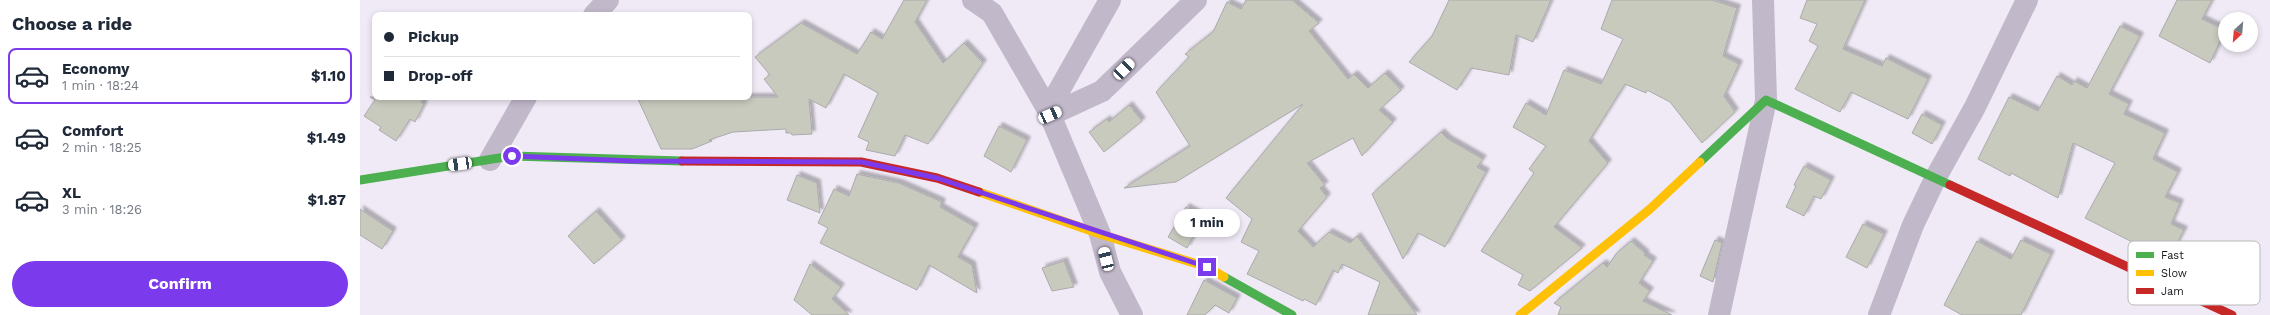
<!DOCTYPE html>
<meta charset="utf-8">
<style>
:root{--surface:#fff;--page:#f6f6f7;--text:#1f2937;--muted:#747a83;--line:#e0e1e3;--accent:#7c3aed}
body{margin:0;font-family:"Work Sans",sans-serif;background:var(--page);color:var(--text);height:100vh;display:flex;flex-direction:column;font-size:15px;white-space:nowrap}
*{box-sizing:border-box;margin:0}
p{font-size:13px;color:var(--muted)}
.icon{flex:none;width:22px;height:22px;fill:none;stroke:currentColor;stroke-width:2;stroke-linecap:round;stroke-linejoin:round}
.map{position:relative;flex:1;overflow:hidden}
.drawer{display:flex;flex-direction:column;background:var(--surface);width:360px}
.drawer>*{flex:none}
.banner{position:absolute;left:12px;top:12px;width:380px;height:88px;border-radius:8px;box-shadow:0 2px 6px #0003;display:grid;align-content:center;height:88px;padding:0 12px;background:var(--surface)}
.needle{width:26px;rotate:206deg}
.buttons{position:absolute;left:1858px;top:12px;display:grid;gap:8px}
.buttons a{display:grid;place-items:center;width:40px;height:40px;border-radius:50%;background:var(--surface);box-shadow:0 2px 6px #0003;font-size:20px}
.end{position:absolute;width:18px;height:18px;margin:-9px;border:5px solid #7c3aed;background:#fff;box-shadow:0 0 0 2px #fff}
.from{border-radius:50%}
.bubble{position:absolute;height:28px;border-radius:14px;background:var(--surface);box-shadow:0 2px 6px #0003;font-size:13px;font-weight:700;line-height:28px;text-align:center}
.car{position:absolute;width:12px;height:24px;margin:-12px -6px;border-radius:5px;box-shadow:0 0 3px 1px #0007;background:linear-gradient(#fff 24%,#345 0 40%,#fff 0 76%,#345 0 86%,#fff 0)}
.banner b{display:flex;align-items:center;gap:14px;height:38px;font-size:15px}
.banner b+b{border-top:1px solid var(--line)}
.banner i{width:10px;height:10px;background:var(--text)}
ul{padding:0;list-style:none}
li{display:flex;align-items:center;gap:12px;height:56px;margin:0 8px 6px;padding:0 4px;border:2px solid transparent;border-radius:8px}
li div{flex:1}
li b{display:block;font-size:15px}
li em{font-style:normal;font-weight:700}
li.selected{border-color:var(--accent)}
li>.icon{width:36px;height:36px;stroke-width:1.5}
h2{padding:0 12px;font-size:18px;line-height:48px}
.primary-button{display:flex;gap:8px;margin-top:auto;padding:8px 12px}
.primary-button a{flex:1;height:46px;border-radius:24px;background:var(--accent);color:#fff;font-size:16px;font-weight:700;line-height:46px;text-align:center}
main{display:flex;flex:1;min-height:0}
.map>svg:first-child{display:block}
.building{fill:#c8cabe;stroke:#abaaac;filter:url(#shadow)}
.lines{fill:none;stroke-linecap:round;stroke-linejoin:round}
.street{stroke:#c1b8ca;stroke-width:22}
.fast{stroke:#4caf50;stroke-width:9}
.slow{stroke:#ffc107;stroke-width:9}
.jam{stroke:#c62828;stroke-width:9}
.route{stroke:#7c3aed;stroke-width:5}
.key{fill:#fff;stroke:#b9b8ba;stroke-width:1}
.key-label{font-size:11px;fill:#161319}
</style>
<main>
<section class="drawer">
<h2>Choose a ride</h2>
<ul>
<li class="selected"><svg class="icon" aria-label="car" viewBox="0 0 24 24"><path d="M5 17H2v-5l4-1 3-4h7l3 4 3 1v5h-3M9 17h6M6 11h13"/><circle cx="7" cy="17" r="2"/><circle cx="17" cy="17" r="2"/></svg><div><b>Economy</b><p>1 min · 18:24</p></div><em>$1.10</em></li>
<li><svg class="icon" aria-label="car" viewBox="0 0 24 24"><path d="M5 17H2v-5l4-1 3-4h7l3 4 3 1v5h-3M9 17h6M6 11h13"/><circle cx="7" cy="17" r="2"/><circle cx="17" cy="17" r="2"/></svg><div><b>Comfort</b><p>2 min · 18:25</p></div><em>$1.49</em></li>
<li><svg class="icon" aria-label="car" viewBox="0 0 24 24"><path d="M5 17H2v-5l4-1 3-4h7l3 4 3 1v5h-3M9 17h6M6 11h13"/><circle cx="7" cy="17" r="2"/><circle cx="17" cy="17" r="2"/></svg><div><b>XL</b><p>3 min · 18:26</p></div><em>$1.87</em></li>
</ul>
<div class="primary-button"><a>Confirm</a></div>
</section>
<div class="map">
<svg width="1910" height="315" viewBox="0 0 1910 315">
<defs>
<filter id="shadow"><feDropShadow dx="3.5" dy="-3.5" stdDeviation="1" flood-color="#0004"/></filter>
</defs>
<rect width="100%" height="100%" fill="#f0eaf6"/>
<g class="building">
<polygon points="544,0 567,0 555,22 583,63 604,43 623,63 568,144 545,135 535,156 506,150 509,142 498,137 518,93 484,74 466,108 449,99 452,134 432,135 431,133 426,133 426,129 373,132 349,140 352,141 332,149 301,149 277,97 418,97 404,79 410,75 395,57 441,23 497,54 511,32 522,39"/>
<polygon points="886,0 932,0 959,23 949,31 988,79 994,74 1008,88 1025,73 1041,90 1019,110 1033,122 1002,156 993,138 947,163 965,185 960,188 967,197 938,231 953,247 969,232 990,243 997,236 1057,315 1008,315 1020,282 982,264 978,273 973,270 956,305 944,299 943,301 887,274 899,251 881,242 892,219 866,198 943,104 816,182 764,188 830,146 796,92 829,57 825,54 853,32 867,2 881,9"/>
<polygon points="1089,0 1191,0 1173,42 1156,35 1149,75 1111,68 1097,90 1049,62 1072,36"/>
<polygon points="1252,0 1352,0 1377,8 1363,56 1379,64 1364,96 1375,112 1342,143 1310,102 1287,90 1286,93 1265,84 1229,141 1248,163 1194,227 1222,248 1170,291 1158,285 1163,275 1121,251 1174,173 1169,169 1186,146 1153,127 1166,103 1186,115 1204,70 1241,84 1263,39 1241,29"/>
<polygon points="1447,0 1505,0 1483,49 1522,66 1526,58 1568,79 1548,119 1491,92 1480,112 1435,89 1458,46 1449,41 1457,24 1440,18"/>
<polygon points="1817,0 1852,0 1842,19 1865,30 1850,63 1799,36"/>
<polygon points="1760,26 1780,36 1749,94 1769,104 1764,114 1805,133 1793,159 1818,172 1805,197 1820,203 1811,224 1824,230 1804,268 1781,255 1784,248 1725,218 1755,163 1713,143 1698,198 1651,173 1650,176 1618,159 1649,97 1678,111 1697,76 1712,85 1714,81 1727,88"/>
<polygon points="10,97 64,97 61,102 64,104 55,122 50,119 36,141 19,130 21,127 4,116 15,100"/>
<polygon points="769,105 782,121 744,152 729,132 747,119 749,122"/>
<polygon points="1562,114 1582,125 1572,144 1552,133"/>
<polygon points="639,126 667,140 651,172 624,156"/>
<polygon points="1081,132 1088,139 1123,159 1117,167 1126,172 1085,247 1058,233 1043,259 1012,194"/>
<polygon points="1444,166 1471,180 1461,199 1454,196 1444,216 1426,207 1436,186 1434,185"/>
<polygon points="497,174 539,183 582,202 580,207 615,227 598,257 612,265 617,293 569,265 557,290 460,243 468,228 458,223 474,189 489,196"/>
<polygon points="437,175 457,183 460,213 427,200"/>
<polygon points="826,207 844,217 827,248 808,237"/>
<polygon points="0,209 33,231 22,249 0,235"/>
<polygon points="236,211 262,240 234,264 208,236"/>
<polygon points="1503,224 1524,234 1507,268 1486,257"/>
<polygon points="1355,240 1362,243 1353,282 1340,276"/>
<polygon points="1661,240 1691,254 1661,315 1602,315 1584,305 1617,241 1651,259"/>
<polygon points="1271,241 1286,254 1284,255 1293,261 1279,283 1290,291 1283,301 1312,315 1198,315 1201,307 1194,303 1243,263 1247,267 1256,254"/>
<polygon points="704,261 714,287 692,291 682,268"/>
<polygon points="450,264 481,287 472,299 489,315 452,315 434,300"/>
<polygon points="844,280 877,298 869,313 855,305 845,315 827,315"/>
</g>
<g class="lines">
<g class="street">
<polyline points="613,0 632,13 688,110 740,234 750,272 772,315"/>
<polyline points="234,15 248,0"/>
<polyline points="688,110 750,0"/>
<polyline points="690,115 742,91 836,0"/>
<polyline points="130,160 166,97"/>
<polyline points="1359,315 1406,100 1403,0"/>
<polyline points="1519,315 1553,225 1576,177 1615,107 1667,0"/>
</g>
<g class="fast">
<polyline points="1340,162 1406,100 1590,185"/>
<polyline points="0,180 152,156 322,161"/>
<polyline points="864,277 932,315"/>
</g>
<g class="slow">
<polyline points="619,192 740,234 847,267 864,277"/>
<polyline points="1160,315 1290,209 1340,162"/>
</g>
<g class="jam">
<polyline points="322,161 501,162 577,178 619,192"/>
<polyline points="1590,185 1872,315"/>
</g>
</g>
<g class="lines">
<polyline class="route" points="152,156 272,161 501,162 577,178 847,267"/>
</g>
<rect x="1768" y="241" width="132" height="64" rx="6" class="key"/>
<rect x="1776" y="252" width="18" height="6" fill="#4caf50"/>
<rect x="1776" y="270" width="18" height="6" fill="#ffc107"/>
<rect x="1776" y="288" width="18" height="6" fill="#c62828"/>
<g class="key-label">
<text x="1801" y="259">Fast</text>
<text x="1801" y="277">Slow</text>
<text x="1801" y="295">Jam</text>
</g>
</svg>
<div class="buttons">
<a><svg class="needle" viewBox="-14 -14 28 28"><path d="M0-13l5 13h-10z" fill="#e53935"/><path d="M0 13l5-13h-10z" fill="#747a83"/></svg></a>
</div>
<i class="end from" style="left:152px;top:156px"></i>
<i class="end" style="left:847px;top:267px"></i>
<div class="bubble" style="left:814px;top:209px;width:66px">1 min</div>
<i class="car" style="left:764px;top:69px;rotate:45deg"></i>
<i class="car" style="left:690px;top:115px;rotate:66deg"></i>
<i class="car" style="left:100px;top:164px;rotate:262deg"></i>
<i class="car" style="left:746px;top:259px;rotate:346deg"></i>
<div class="banner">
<b><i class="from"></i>Pickup</b>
<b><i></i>Drop-off</b>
</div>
</div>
</main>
